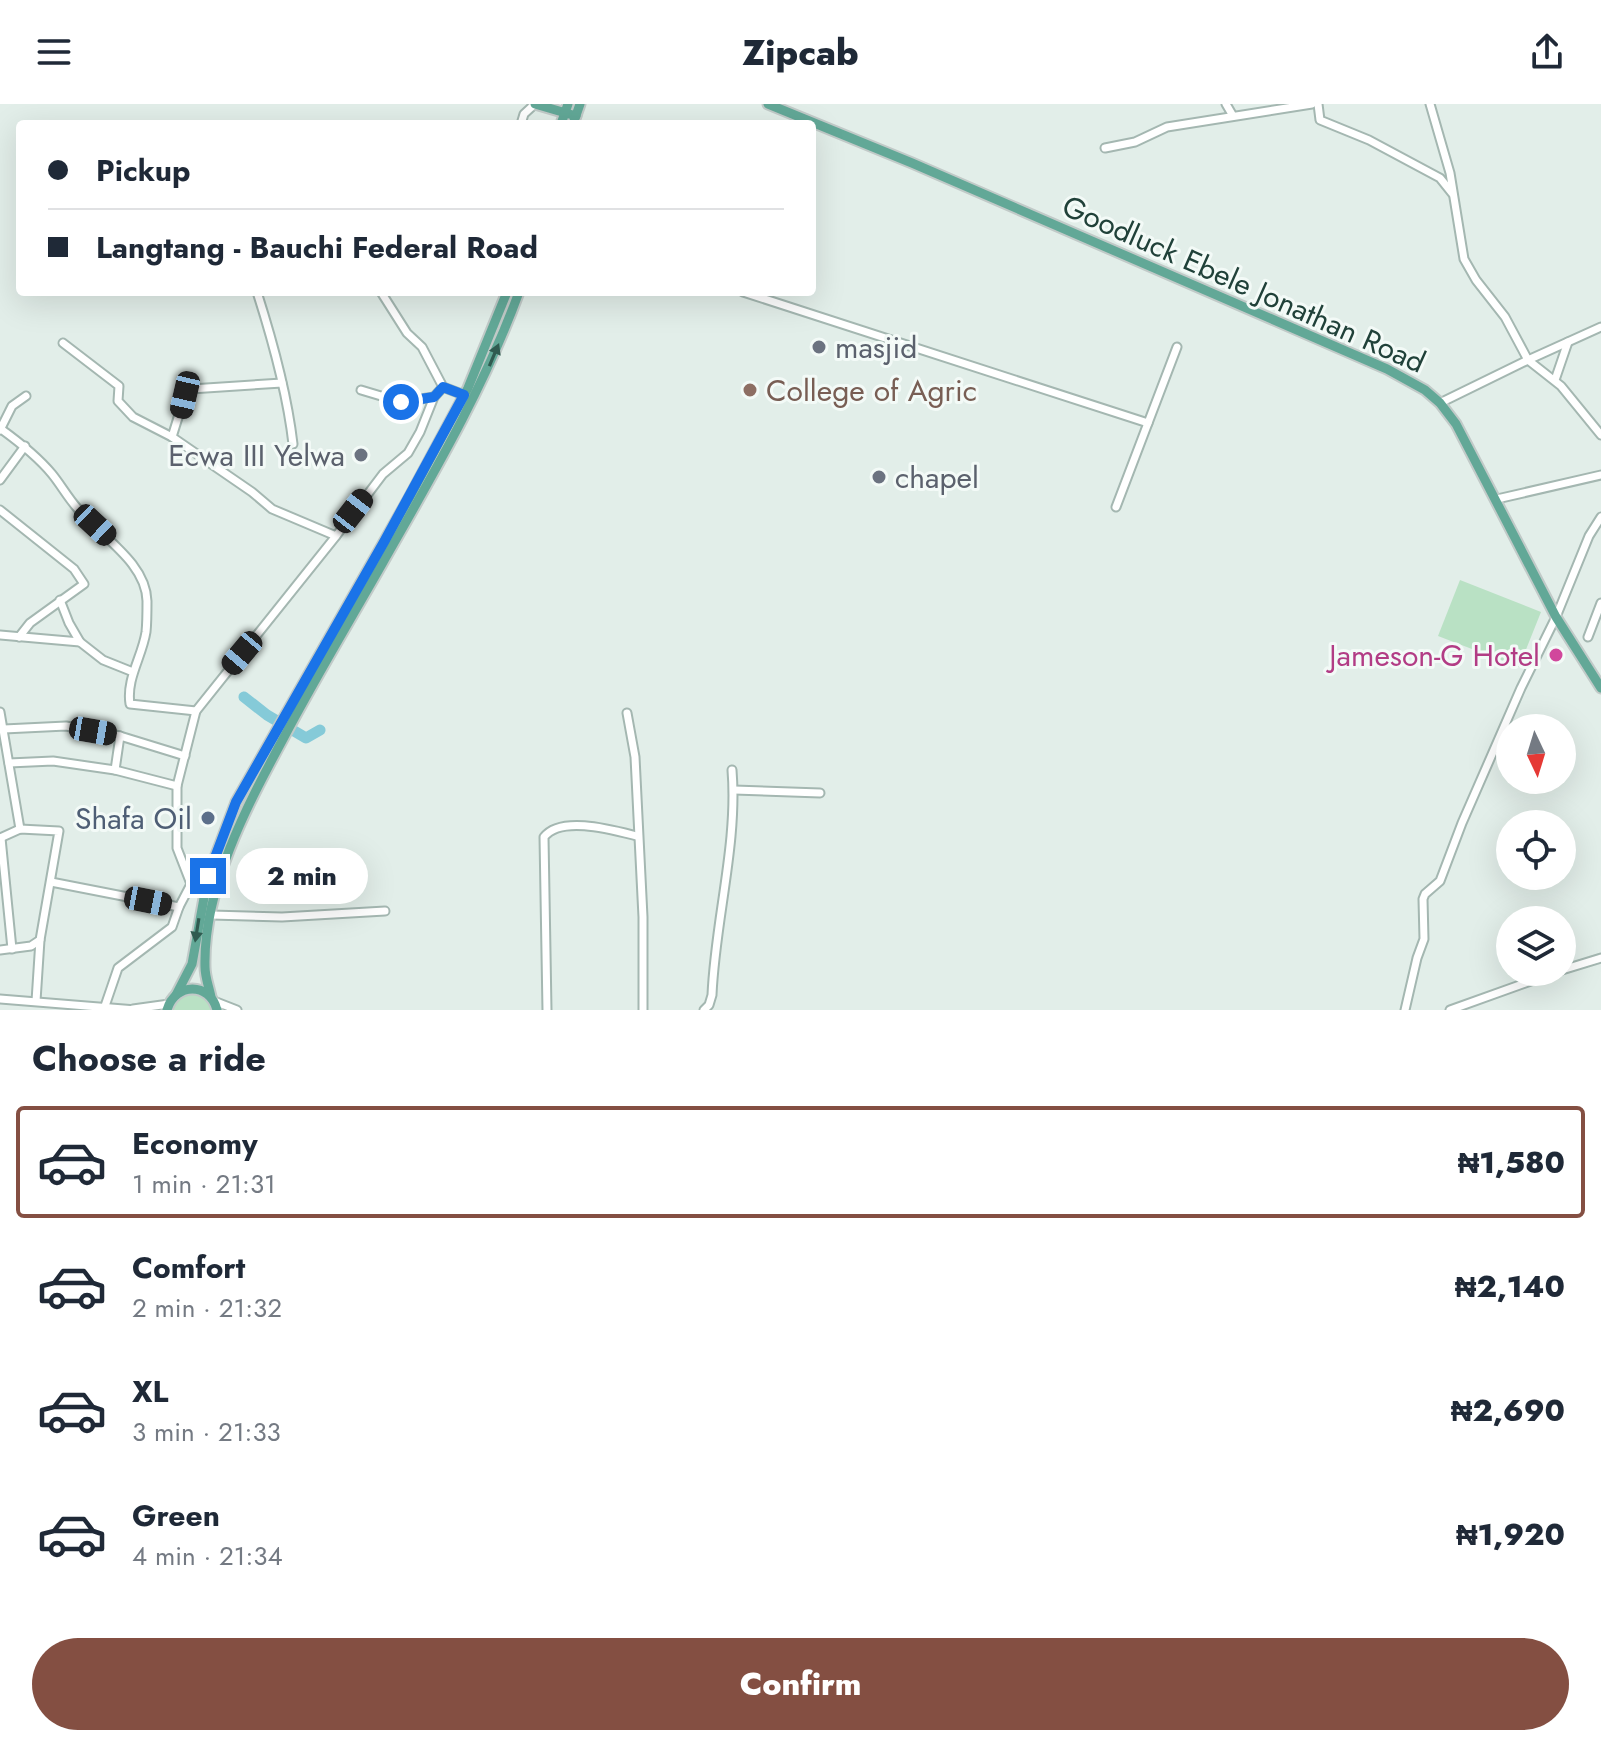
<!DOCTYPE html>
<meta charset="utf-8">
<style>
:root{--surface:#fff;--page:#f6f6f7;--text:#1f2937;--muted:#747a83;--line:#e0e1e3;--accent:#844f42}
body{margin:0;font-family:Jost,sans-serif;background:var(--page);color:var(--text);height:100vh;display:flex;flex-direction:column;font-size:30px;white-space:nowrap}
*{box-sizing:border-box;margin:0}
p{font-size:26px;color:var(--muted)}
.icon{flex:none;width:44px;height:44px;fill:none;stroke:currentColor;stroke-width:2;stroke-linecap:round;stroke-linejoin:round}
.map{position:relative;height:906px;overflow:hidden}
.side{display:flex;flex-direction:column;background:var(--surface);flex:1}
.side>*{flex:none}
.guide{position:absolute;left:16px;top:16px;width:800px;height:176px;border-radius:8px;box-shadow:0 8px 32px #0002;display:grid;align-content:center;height:176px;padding:0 32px;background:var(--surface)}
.needle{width:52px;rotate:176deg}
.buttons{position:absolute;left:1496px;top:610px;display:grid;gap:16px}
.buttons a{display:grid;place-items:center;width:80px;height:80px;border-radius:50%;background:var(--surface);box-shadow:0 8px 32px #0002;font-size:40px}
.end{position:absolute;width:36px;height:36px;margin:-18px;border:10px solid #1a73e8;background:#fff;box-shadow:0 0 0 4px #fff}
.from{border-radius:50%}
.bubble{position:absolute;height:56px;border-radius:28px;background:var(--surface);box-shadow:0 8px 32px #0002;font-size:26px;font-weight:800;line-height:56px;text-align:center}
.car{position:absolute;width:24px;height:48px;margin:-24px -12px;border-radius:10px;box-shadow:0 0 6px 2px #0007;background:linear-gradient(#222 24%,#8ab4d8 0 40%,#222 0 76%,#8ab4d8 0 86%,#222 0)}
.guide b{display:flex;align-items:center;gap:28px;height:76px;font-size:30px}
.guide b+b{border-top:2px solid var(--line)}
.guide i{width:20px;height:20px;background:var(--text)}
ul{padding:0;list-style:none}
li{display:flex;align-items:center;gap:24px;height:112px;margin:0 16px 12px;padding:0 16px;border:4px solid transparent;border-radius:8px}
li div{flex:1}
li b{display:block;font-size:30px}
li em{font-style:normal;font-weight:800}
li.on{border-color:var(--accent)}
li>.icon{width:72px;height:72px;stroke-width:1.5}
h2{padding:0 32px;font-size:36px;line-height:96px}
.button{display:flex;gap:16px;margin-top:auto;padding:16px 32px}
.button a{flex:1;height:92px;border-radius:48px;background:var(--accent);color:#fff;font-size:32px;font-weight:800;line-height:92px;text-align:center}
header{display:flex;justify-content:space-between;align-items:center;height:104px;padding:0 32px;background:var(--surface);font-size:36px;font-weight:800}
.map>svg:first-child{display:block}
.green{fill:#b9e1c4}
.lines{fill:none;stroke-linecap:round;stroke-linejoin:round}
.river{stroke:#85cad8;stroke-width:11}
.minor-casing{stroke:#a4b7b1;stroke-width:11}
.major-casing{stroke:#c1cac8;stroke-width:13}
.minor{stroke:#fff;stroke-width:7}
.major{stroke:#62a897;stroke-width:9}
.oneway{fill:#305b50}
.route{stroke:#1a73e8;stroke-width:10}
.worship-dot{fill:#6b7280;stroke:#f3faf7;stroke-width:3}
.education-dot{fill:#8d6e63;stroke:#f3faf7;stroke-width:3}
.hotel-dot{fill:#d1479c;stroke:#f3faf7;stroke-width:3}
.service-dot{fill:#5c6f8a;stroke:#f3faf7;stroke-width:3}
.labels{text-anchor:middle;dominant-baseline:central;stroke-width:6;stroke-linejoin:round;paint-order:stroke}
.street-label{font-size:30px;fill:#204139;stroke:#f3faf7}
.worship-label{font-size:30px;fill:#5b616d;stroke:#f3faf7;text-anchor:start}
.education-label{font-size:30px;fill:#785e54;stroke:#f3faf7;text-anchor:start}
.hotel-label{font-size:30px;fill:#b23c85;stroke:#f3faf7;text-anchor:end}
.service-label{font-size:30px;fill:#4e5e75;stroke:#f3faf7;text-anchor:end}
</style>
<header><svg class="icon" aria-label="menu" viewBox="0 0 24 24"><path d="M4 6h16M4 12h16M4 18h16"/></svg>Zipcab<svg class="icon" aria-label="share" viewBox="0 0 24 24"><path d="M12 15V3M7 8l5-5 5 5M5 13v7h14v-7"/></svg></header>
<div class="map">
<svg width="1601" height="906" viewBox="0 0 1601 906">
<rect width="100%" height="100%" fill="#e2eee9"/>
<g class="green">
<polygon points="1460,476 1541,508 1519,563 1438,532"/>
<polygon points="188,888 202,889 214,906 171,906 176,895"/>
</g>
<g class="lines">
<polyline class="river" points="244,593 267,611 306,634 320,626"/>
<defs>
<g id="minor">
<polyline points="1226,0 1233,12"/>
<polyline points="1318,0 1320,16 1369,36 1440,74 1452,89"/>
<polyline points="1430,0 1450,69 1464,155 1476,176 1505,213 1528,256 1440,299"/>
<polyline points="521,20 524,10 535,0"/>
<polyline points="1105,44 1135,38 1167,23 1312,0"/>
<path d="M257 188C273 238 287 288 293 340"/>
<polyline points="381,188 407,229 422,243 443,283 464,291"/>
<polyline points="743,188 1148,319"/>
<polyline points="1601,223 1528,256 1561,282 1601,331"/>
<polyline points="63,239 119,282 118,297 133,313 172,333"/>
<polyline points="1555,276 1568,238"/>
<polyline points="282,279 191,285 185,291 172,333 252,388 272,405 336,432 383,370 408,349 420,328 434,293 443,283"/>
<polyline points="361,286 401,298 434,293"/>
<path d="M1 325C19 338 37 352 52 370 61 381 68 394 78 405 100 432 146 458 147 497 147 507 147 519 146 528 142 553 126 575 130 600L196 607"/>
<polyline points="0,326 12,302 26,292"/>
<polyline points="0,376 25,342"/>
<polyline points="1497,395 1601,371"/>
<polyline points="1116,403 1177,243"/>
<polyline points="0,406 74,465 84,480 30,519 19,533"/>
<polyline points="60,496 69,519 80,538"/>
<polyline points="0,531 80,538 103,556 133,568"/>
<polyline points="1588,533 1601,499"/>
<polyline points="0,608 20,725"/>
<polyline points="627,609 635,653 643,813 643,906"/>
<polyline points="4,625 66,622 120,632 185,652"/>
<polyline points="9,659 53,657 115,666 177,682"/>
<polyline points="115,666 120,632"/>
<polyline points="734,686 820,689"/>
<polyline points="0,734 20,725 59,727 40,836 31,842 0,846"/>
<polyline points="1,734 12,845"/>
<polyline points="51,778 179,803"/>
<polyline points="204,791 191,780 177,744 177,682 196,607 336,432"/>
<polyline points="211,811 282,813 385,807"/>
<polyline points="1562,866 1601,854"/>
<polyline points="0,895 136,906"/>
<polyline points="36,897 40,836"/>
<polyline points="214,897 237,906"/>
<polyline points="105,902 118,864 172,823 179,803 191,780"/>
<polyline points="133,905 169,900"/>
<path d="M547 906 544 733C561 711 613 726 637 732"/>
<path d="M704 906 709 901 712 891C715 817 738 740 732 666"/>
<polyline points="1405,906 1417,854 1424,835 1423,795 1425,790 1440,777 1462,719 1521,584 1556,513 1589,432 1601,413"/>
<polyline points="1450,906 1556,868"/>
</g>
<g id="major">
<polyline points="535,0 576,12"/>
<polyline points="768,0 912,59 1387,265 1425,286 1440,299 1456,320 1556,513 1601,584"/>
<polyline points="561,20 568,0"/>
<polyline points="573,20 580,0"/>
<polyline points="176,891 192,860 208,772 236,698 408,396 468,284 507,188"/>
<path d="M211 893C209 883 205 873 205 863 203 784 247 702 283 635 314 576 349 518 382 460 432 372 484 284 519 188"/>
<path d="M167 906C175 878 210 878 217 906"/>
</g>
</defs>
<use href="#minor" class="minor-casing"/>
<use href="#major" class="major-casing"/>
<use href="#minor" class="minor"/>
<use href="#major" class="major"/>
</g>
<defs><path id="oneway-solid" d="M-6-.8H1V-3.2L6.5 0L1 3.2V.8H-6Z" transform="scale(2)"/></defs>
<g class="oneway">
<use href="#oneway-solid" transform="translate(494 251) rotate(-67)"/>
<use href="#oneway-solid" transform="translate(197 826) rotate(99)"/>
</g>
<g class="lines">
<polyline class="route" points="208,772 236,698 384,438 464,291 443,283 434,293 401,298"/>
</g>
<g class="worship-dot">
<circle cx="819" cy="243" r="8"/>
<circle cx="361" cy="351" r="8"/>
<circle cx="879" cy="373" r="8"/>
</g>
<circle class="education-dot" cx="750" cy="286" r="8"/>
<circle class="hotel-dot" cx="1556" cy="551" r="8"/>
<circle class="service-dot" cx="208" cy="714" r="8"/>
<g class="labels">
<g class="street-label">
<text transform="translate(1244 180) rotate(24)">Goodluck Ebele Jonathan Road</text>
</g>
<g class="worship-label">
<text x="835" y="243">masjid</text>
<text x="345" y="351" text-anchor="end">Ecwa III Yelwa</text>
<text x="895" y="373">chapel</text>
</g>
<g class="education-label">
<text x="766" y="286">College of Agric</text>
</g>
<g class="hotel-label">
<text x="1540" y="551">Jameson-G Hotel</text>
</g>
<g class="service-label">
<text x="192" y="714">Shafa Oil</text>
</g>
</g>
</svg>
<div class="buttons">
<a><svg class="needle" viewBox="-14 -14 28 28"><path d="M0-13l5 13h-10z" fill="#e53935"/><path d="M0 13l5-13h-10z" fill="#747a83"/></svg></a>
<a><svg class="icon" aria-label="locate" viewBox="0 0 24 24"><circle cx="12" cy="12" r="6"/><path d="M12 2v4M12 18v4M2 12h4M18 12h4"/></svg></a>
<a><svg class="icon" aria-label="layers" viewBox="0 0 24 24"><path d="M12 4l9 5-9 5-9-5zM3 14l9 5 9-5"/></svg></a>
</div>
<i class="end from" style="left:401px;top:298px"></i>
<i class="end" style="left:208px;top:772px"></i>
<div class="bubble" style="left:236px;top:744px;width:132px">2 min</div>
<i class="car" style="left:185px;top:291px;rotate:193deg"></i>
<i class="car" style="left:353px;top:407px;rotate:38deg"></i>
<i class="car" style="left:95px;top:421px;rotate:133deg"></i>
<i class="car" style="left:242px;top:549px;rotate:220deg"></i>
<i class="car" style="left:93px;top:627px;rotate:100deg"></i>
<i class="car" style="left:148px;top:797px;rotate:101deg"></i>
<div class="guide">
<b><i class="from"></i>Pickup</b>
<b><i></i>Langtang - Bauchi Federal Road</b>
</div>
</div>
<section class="side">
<h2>Choose a ride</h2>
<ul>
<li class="on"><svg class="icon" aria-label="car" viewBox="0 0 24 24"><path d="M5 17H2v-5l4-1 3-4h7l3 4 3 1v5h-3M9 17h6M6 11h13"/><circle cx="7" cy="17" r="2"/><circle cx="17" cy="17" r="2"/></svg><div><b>Economy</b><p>1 min · 21:31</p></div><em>₦1,580</em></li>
<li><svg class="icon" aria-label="car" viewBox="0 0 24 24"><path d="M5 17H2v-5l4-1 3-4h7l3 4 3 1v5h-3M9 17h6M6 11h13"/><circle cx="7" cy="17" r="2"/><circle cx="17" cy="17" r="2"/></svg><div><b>Comfort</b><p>2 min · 21:32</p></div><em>₦2,140</em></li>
<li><svg class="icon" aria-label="car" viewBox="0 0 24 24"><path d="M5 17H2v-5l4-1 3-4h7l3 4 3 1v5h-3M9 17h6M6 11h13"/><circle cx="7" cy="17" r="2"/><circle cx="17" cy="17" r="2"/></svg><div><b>XL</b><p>3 min · 21:33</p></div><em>₦2,690</em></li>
<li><svg class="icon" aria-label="car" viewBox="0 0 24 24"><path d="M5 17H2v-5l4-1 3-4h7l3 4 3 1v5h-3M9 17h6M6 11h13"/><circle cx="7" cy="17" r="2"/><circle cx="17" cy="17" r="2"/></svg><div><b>Green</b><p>4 min · 21:34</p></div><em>₦1,920</em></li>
</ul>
<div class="button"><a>Confirm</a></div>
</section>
